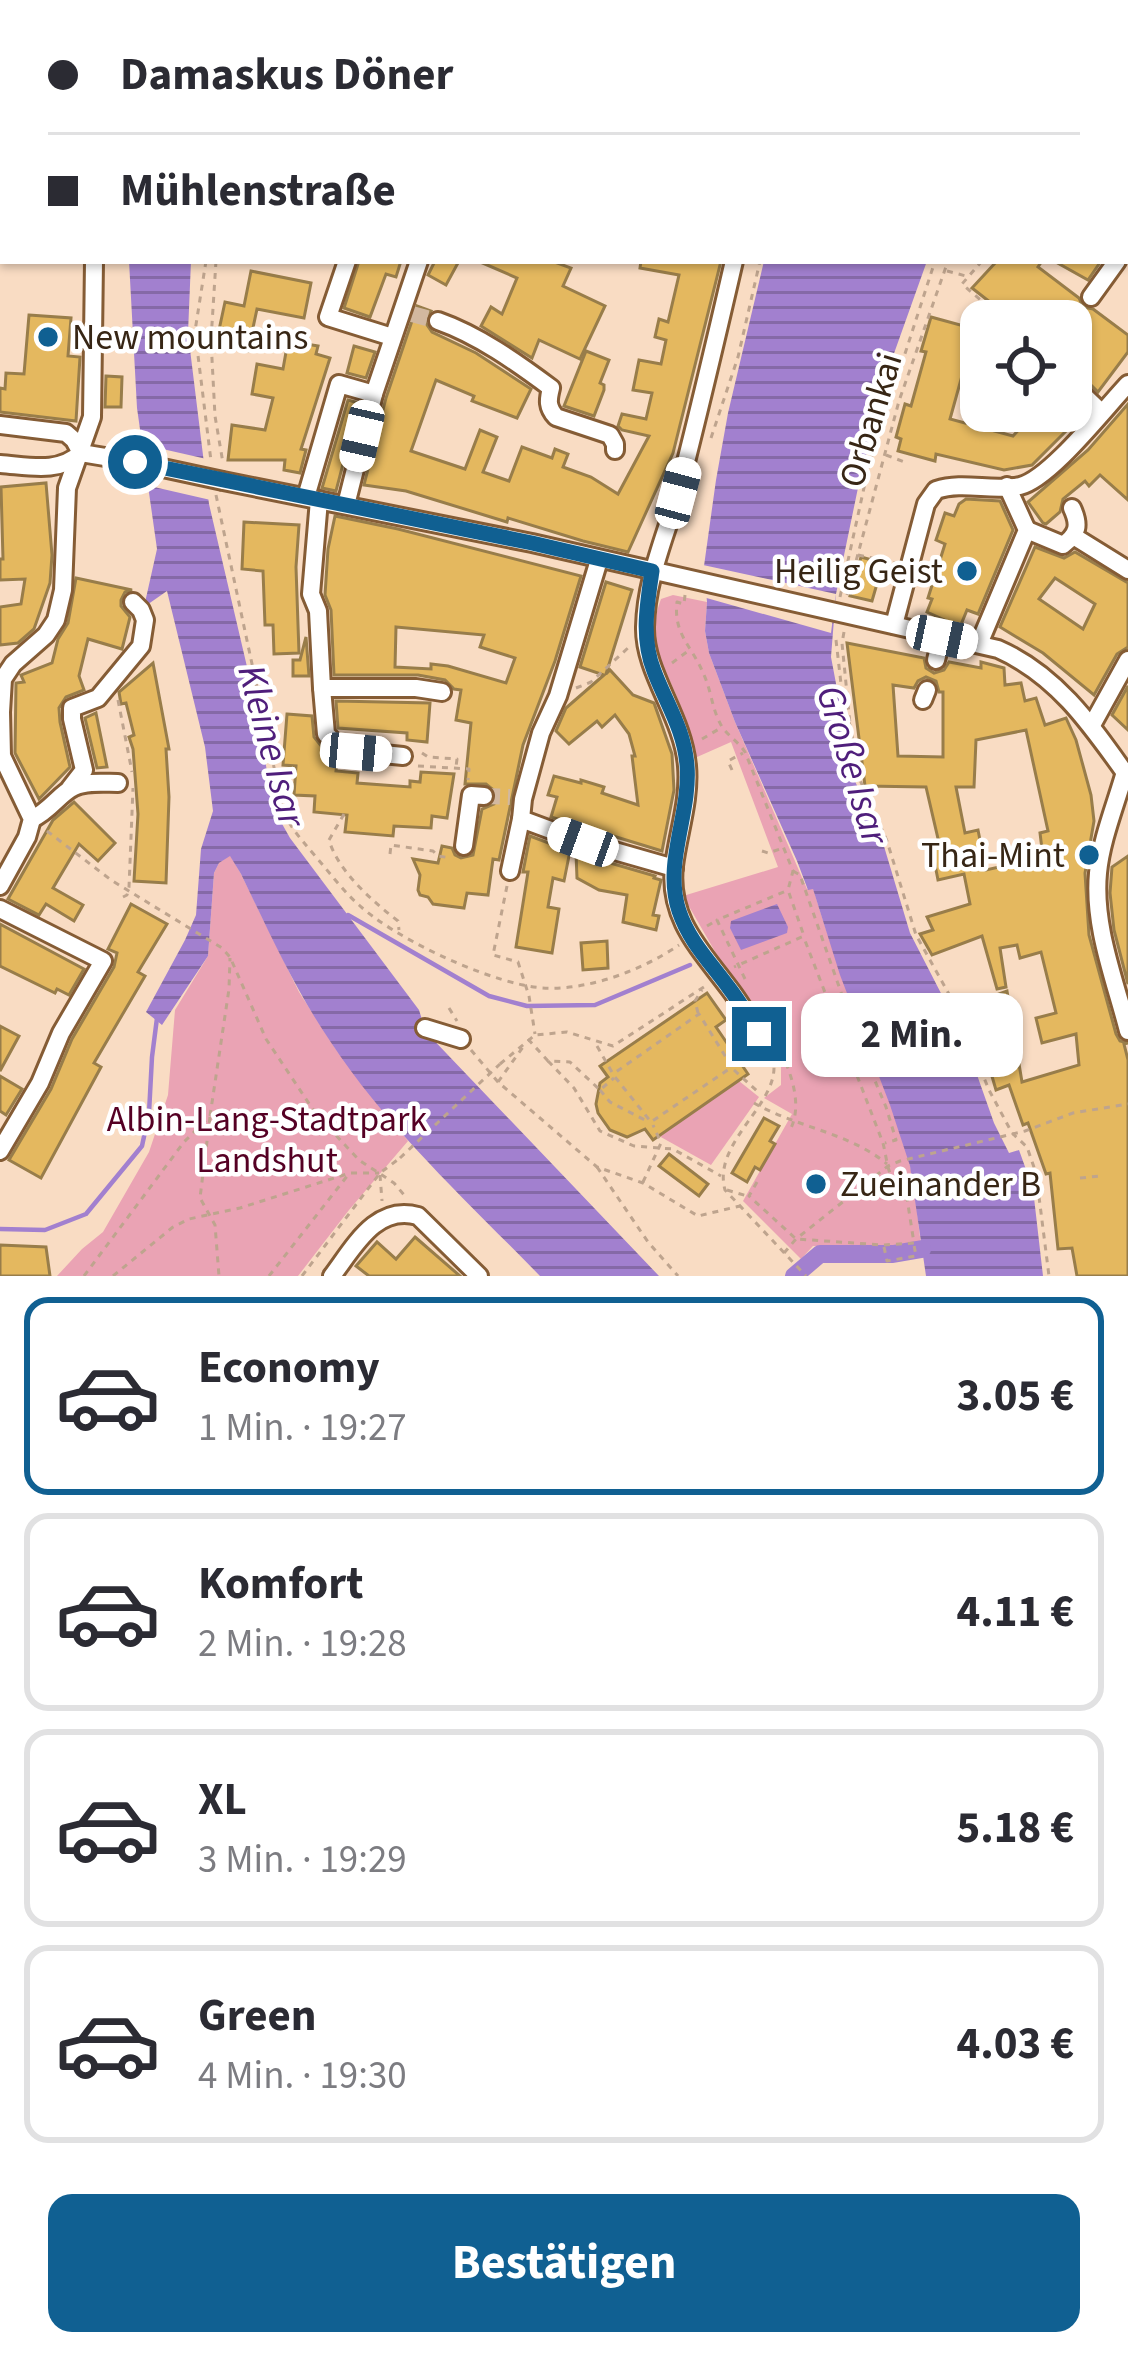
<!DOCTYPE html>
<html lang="de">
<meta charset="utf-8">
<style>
:root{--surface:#fff;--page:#f7f7f7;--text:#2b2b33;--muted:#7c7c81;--line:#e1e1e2;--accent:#106092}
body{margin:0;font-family:"Source Sans 3",sans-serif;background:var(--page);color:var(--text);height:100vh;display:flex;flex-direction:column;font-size:45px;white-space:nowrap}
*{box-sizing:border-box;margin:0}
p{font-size:39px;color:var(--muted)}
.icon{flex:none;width:66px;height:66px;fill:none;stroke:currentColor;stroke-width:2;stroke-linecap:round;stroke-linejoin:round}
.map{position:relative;height:1276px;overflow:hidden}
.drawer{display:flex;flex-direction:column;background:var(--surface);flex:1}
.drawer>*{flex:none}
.hud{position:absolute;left:0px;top:0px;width:1128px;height:264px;box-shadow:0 3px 9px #0004;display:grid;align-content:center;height:264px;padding:0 48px;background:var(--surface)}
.fabs{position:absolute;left:960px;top:300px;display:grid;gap:24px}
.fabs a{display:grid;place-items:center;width:132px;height:132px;border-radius:24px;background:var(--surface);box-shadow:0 3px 9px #0004;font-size:60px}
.end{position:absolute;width:54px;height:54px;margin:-27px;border:15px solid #106092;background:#fff;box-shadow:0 0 0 6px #fff}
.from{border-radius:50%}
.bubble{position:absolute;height:84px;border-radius:24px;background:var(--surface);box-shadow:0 3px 9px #0004;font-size:39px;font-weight:700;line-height:84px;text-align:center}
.car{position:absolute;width:36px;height:72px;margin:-36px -18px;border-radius:15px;box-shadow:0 0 9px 3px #0007;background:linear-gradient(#fff 24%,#345 0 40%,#fff 0 76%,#345 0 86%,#fff 0)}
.hud b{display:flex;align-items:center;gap:42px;height:114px;font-size:45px}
.hud b+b{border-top:3px solid var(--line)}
.hud i{width:30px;height:30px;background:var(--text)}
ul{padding:21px 0 0;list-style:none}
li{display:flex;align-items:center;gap:36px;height:198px;margin:0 24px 18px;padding:0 24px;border:6px solid var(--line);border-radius:24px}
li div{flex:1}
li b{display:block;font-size:45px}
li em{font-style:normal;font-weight:700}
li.active{border-color:var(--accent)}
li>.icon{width:108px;height:108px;stroke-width:1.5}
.action{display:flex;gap:24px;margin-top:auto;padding:24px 48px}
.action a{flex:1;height:138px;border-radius:24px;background:var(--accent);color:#fff;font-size:48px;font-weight:700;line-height:138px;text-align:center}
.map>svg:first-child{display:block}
.park{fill:#eaa3b4}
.water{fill:url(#water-rules)}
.pier{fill:#f9dcc3}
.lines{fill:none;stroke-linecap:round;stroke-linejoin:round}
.stream{stroke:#a280cf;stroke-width:4.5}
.canal{stroke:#a280cf;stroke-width:18}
.building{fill:#e4b85f;stroke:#987d4a;stroke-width:3;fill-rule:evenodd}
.minor-tunnel{stroke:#d2b8a0;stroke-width:16;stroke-dasharray:16 8;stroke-linecap:butt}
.minor-casing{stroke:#855c35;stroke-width:22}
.path{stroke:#bea48e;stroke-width:3;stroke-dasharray:6 6;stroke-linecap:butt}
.minor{stroke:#fff;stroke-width:16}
.minor-bridge-casing{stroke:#855c35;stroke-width:22;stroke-linecap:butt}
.path-bridge{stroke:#bea48e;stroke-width:3;stroke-dasharray:6 6;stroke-linecap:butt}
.minor-bridge{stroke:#fff;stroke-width:16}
.route{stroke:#106092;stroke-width:15}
.poi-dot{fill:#106092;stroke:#fff;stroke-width:4.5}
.labels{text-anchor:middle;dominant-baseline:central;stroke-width:9;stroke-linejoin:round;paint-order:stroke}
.poi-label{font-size:36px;fill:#372615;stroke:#fff;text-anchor:start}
.street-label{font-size:36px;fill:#372615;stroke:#fff}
.park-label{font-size:36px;fill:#550024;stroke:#fff}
.water-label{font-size:39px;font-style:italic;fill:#4f1e7b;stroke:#fff}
</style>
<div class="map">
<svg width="1128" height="1276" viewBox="0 0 1128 1276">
<defs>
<pattern id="water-rules" width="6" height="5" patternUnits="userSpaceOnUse" patternTransform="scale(3)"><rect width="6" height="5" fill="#a280cf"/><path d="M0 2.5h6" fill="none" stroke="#8569a7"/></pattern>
</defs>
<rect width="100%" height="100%" fill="#f9dcc3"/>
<g class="park">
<path d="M673 595 707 602 705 631 709 653 735 722 807 889 813 888C840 981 883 1068 909 1161 916 1188 917 1217 921 1244L880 1251 813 1246 801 1259 743 1201 792 1114 764 1098 781 1085V1066L683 896 778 867 731 742 688 761C688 748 688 734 685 721 674 674 641 652 661 599Z"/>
<polygon points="230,855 241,874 299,992 335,1048 408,1141 349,1210 298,1276 57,1276 82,1249 103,1232 149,1152 168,1095 175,1010 208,956 214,873 219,863"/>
<polygon points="739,1081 759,1097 711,1165 659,1136"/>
</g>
<g class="water">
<path d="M129 261H191L188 333 209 504 259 718 272 806 290 838 419 1010 426 1032 659 1276H540C468 1202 389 1130 332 1044 295 990 269 932 241 874L230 856 219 863 214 873 208 956 162 1025 146 1012 185 940 196 915 201 849 213 811 205 747 167 591 144 607 157 549 137 408Z"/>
<polygon points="764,261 927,261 887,373 859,483 836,594 831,657 854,779 883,843 910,933 964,1038 994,1123 1009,1153 1019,1150 1033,1189 1043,1276 926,1276 910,1166 890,1105 840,975 813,889 808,890 797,861 735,722 709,653 705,631 707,602 704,566 716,480 728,413"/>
<polygon points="777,904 788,927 787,933 741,950 730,928 731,921"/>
</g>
<g class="pier">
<polygon points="136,443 211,460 215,501 141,484"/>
<polygon points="703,565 836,594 831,633 703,597"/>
</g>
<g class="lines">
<g class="stream">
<polyline points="348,915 489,996 527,1006 595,1005 690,965"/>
<polyline points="0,1229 45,1230 86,1214 142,1146 149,1113 152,1057 157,1018"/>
</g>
<polyline class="canal" points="794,1276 820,1254 893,1254 922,1249"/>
</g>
<g class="building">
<polygon points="359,261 401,261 396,277 386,274 370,317 344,308"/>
<polygon points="435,261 459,261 446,285 428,275"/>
<polygon points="478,261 552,261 571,268 563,286 605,306 580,359 539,340 532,358 481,326 491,307 502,314 517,278"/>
<polygon points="641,261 721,261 673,453 628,552 583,541 508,518 507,522 406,491 364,485 386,398 417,306 431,311 425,322 432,332 476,353 531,389 517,418 472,401 474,396 436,380 411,451 465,469 480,430 497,437 483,472 509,481 522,447 552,458 555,449 568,454 563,467 591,477 618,494 649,436 622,430 618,426 622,414 646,419 652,393 633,390 639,360 661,364 666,340 655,337 659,319 668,322 679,275 640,268"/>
<polygon points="997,261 1042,261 1038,267 1079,298 1083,307 1093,309 1128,335 1128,352 1098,392 1080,374 1071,371 1071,339 1084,321 1014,321 972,288"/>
<polygon points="1054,261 1101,261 1088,280"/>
<polygon points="251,271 311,283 304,318 257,309 248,351 216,344 225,302 244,306"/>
<polygon points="29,315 71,318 68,356 80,357 76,421 0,412 0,388 5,389 6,373 24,374"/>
<polygon points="931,317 975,329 950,419 1013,436 1036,411 1071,411 1071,401 1084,413 1032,465 1004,470 936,454 935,461 898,451 901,439 896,437 905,404 911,406 926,352 921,351"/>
<polygon points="288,341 318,346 316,354 330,358 301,449 306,450 300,473 284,470 285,460 228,460 232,425 265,430 273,398 252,394 257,364 283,369"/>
<polygon points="354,346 375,352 366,378 347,373"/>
<polygon points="586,351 609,360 600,383 604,385 604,390 594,416 564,406"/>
<polygon points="106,376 122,377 121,407 105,407"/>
<polygon points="348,400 359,403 336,491 322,488"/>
<polygon points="1128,404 1128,500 1100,475 1089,486 1085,481 1063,499 1060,512 1046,524 1043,523 1028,502 1088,450"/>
<polygon points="46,483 52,555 50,583 34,629 18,643 0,645 0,607 21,604 25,579 0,580 0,559 3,559 1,487"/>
<polygon points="966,499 1000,501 1013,530 978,614 967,610 960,627 927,612 932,599 928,598 945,544 936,540 945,513 954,516 959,504"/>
<path d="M335 516 398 529 581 576 555 661 523 745 499 860 493 859 488 895 467 893 464 908 433 904 428 897 420 895 418 890 420 875 413 859 438 863 442 846 452 848 455 855 461 858 473 855 482 809 494 804 496 792 486 784H465L471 723 456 720 461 690 454 689 445 680 418 675H334L331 610 325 595 328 549ZM396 627 484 635 480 647 515 658 506 683 448 666 431 664V669L395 667Z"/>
<polygon points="244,522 299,525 296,567 299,653 274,654 273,625 265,625 263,571 242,569"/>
<path d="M1035 547 1064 558 1075 552 1128 583V647L1117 654 1094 695 1043 653 1000 627ZM1055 578 1095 604 1083 629 1039 599Z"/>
<polygon points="861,557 883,563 872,601 850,596"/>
<polygon points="76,578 132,590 125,592 121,600 121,606 130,617 122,649 88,639 79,676 84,690 66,697 59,708 60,722 70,767 39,799 15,753 16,683 24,682 21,675 52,663 58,639 68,623"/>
<polygon points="606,582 632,590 606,674 610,670 633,695 654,703 672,754 674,790 662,851 551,817 557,797 548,795 554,776 581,783 581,780 604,787 602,793 638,805 632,756 635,756 629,734 615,715 602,727 597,721 569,744 556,731 566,708 604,675 580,667"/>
<polygon points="306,637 309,676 293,676 293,660 300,660"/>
<path d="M847 643 924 658 926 668 934 673 944 670 949 662 981 668V662L1004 668 1005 685 1021 683 1025 701 1036 698 1045 725 1066 718 1076 740 1091 795 1094 821 1085 873 1089 935 1116 1034 1120 1041 1128 1043 1124 1044 1128 1060V1276H1077L1072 1248 1058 1249 1050 1173 1046 1174 1028 1123 1023 1125 1009 1085 996 1090 972 1008 961 1014 955 1000 967 995 972 1006 971 1004 1007 991 1022 1082 1079 1065 1076 1034 1042 1043 1036 1018 1056 1013 1041 952 1020 958 1017 945 1000 948 1006 987 997 989 982 936 932 955 920 934 933 930 927 917 970 904 964 874 938 880 931 844 939 843 926 787 865 786ZM926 677 936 681 939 692H943V757L898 756 893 685 914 688 918 681ZM1026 730 1048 831 1040 833 1043 857 986 870 978 830 965 833 956 787H974L976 740Z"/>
<polygon points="153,663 169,749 166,749 169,797 166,883 134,881 138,814 133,749 129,737 134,735 126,703 121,704 119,692"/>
<polygon points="1128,686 1128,730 1112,715"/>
<polygon points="336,701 430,703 427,742 407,740 407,733 338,728"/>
<polygon points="96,713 107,767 97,768 85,718"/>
<polygon points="287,714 312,716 314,737 326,752 325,757 337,761 336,771 358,773 357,783 410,787 410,781 420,782 421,772 454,774 447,818 432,816 431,828 394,826 393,836 345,832 347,815 314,812 315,796 294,795 296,766 283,765"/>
<polygon points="74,802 115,843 98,861 79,844 53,888 83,905 74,921 46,904 39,915 8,899 53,820"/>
<polygon points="530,836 570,851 564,881 553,878 548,907 559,909 552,953 516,947 528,872 523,872"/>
<polygon points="576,853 655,876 654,878 661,880 653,915 659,916 656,930 623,922 627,895 599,890 577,878"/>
<polygon points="1128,856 1128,984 1114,930 1110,893 1112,867"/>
<polygon points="131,904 167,924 138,972 145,976 94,1063 101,1067 41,1178 9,1160 51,1089 72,1039 114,967 117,953 108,949"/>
<polygon points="0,924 84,969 69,995 57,989 55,993 0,966"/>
<polygon points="607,941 608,968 583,970 581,943"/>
<polygon points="707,993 726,1020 716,1027 748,1074 653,1140 645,1129 627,1137 610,1130 598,1113 596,1104 600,1083 608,1077 600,1066"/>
<polygon points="0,1026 19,1036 0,1071"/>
<polygon points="0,1076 22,1089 6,1115 0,1111"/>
<polygon points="764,1118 779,1126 770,1141 775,1144 760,1170 755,1167 747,1182 732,1173"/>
<polygon points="669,1154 708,1184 699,1196 659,1166"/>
<polygon points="415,1237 460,1276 369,1276 356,1266 377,1242 396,1259"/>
<polygon points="0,1245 46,1247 50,1276 0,1276"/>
</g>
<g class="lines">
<g class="minor-tunnel">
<polyline points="412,314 438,321"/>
<polyline points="484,796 510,797"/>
</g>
<defs>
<g id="minor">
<polyline points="92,0 92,3"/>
<polyline points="763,0 763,3"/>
<polyline points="372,3 373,0"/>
<polyline points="505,3 506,0"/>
<polyline points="0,20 3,21"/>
<polyline points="1125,30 1128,30"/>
<polyline points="0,115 3,115"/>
<polyline points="1125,135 1128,132"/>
<polyline points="1125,249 1128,244"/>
<polyline points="347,261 328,317 392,337"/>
<path d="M734 261C716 339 698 416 678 493 665 538 646 579 645 627 644 673 683 716 687 766 690 800 678 833 674 866 668 918 700 949 729 988 740 1002 749 1018 759 1034"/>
<polyline points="1091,297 1117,261"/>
<path d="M438 321C478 335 516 362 551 388 548 400 547 407 556 417L610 435 615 444V450"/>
<polyline points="1071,383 1101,412"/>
<polyline points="0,425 66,433 74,440 81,453"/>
<polyline points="81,453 135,462"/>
<path d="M0 464C29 466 58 474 81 453"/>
<path d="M223 481 532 543 998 649C1057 675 1091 725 1128 777"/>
<polyline points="306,497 339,384 374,394"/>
<polyline points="319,500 311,594 318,611 322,688 416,688 442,692"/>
<polyline points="346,505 374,394 419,261"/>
<path d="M1027 530 1063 545C1078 534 1080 525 1072 508"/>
<polyline points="1075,537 1128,570"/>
<polyline points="599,560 558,696 541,733 523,799 521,819 583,842 674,868"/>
<path d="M894 625 926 504 936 490C964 481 992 492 1020 486 1050 479 1105 408 1128 384"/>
<polyline points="979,644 1027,530 1007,486"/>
<polyline points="936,660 942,636"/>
<polyline points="322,688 326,734 342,750 403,756"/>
<polyline points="923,700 927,690"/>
<polyline points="1092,725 1128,660"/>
<path d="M1125 772C1116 804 1101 840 1098 873 1093 926 1115 980 1128 1031"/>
<polyline points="70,788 84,770 72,719 72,708 98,698 141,646 145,620 141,610 133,602"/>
<path d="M32 819C51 810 59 794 74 787 87 781 104 783 118 783"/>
<polyline points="464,846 471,795 484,796"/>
<polyline points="510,871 521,819"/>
<polyline points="0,886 27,837 32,819 2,756 1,712 3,679 13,664 46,635 56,620 63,590 67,488 92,417 94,261"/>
<polyline points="0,909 103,961 61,1033 40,1083 0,1151"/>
<polyline points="425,1028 461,1039"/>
<path d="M332 1276C354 1247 376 1204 418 1216L479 1276"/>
</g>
</defs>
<use href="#minor" class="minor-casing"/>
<g class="path">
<polyline points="36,0 40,3"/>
<polyline points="803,0 805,3"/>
<polyline points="907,0 919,3"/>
<polyline points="255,3 256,0"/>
<polyline points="926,3 926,0"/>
<polyline points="1053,3 1054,0"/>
<polyline points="206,261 195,331 211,461"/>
<polyline points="216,261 211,340 215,416 223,463"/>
<polyline points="982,261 962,284 983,302 998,321"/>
<polyline points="947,271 966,276"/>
<polyline points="1071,325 1080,312"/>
<polyline points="711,438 738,357 760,261"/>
<polyline points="886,455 907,463"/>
<path d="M216 495 278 786C281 819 296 833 316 857 330 873 343 891 359 905 395 938 475 975 523 985 573 997 638 973 679 945"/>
<polyline points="858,555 895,563"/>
<path d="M685 595 684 604 677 602C673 635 693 647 704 675 711 690 712 708 720 723 725 734 738 741 745 752L793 871 788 890 804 936 734 967"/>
<polyline points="847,595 899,401 948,261"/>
<polyline points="840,597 869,465 935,261"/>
<polyline points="844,632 842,643 850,724"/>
<polyline points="836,640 844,710 850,725 860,780 887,841 916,935 950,996 989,1090 1012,1133 1027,1147 1036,1173 1049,1276"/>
<polyline points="672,663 688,651"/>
<polyline points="576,688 591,682 629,647"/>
<polyline points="118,700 132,772"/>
<polyline points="702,739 719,729"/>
<polyline points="422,753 428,757 457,759 456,767"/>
<polyline points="418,766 469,769 468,780"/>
<polyline points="732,770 728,761 743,753"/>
<path d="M344 814 329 840C338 871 372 901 398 921L399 930"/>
<polyline points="47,831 111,880 222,948 230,957 266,1039 316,1114 359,1160 394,1183 405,1196"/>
<polyline points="762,851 768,853 783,848"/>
<polyline points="390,854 391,845 433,851 438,856 451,858"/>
<polyline points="793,871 800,875 857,1038 886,1107 896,1140 885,1143"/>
<polyline points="507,886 493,955 518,962 529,996 535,1034"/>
<polyline points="123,897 127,895 129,887 133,788"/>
<polyline points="707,926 717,920"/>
<polyline points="745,979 717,920 786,891"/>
<polyline points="449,1008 457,1021"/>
<polyline points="698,1013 695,1001 702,990"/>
<polyline points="528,1039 548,1061 570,1062 600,1090 614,1078"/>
<path d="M776 1041C789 1068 805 1104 789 1132"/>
<path d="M767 1045C799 1095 710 1135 725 1190L806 1276"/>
<polyline points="597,1046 613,1074 615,1077 651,1122 732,1067 699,1014 613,1074"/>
<polyline points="471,1050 498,1082 597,1167 643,1183 698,1216 740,1206"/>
<polyline points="850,1051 855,1049 859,1058 864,1056"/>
<polyline points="548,1061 574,1088 600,1131 634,1146 673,1149 721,1176"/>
<polyline points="500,1064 535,1035 567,1032 613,1046 707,985"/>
<polyline points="734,1070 757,1091 754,1094"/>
<polyline points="498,1082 523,1047"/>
<polyline points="600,1090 610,1102 645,1120"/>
<path d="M754 1103C796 1127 850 1133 887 1164"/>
<polyline points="210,1117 200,1198 215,1225 219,1276"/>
<polyline points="597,1167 648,1242 678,1276"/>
<polyline points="380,1175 382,1201"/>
<polyline points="1080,1178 1101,1176"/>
<polyline points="643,1182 661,1143 653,1125"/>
<path d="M757 1182 749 1196 796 1239 883 1245 914 1243 906 1192C887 1182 888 1163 883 1143L804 938"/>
<polyline points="727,1190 747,1196"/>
<polyline points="884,1247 887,1261 916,1256 914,1245"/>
<polyline points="784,1253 796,1239 888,1166 900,1161 1025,1131 1073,1113 1128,1104"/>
<polyline points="84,1276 184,1142 210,1116 229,989 230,958"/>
<polyline points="113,1276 173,1227 189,1219 240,1208 350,1173 379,1173"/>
<polyline points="269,1276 348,1175"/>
<polyline points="302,1276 380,1173 400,1158"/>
</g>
<use href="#minor" class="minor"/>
<defs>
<polyline id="minor-bridge" points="135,462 223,481"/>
</defs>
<use href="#minor-bridge" class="minor-bridge-casing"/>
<polyline class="path-bridge" points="400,1158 500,1064"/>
<use href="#minor-bridge" class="minor-bridge"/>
</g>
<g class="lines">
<path class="route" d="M135 462 532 543 652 571C647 605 641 638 654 671 666 703 684 729 687 765 691 814 663 863 679 911 689 941 710 962 729 988 740 1002 749 1018 759 1034"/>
</g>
<g class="poi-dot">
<circle cx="48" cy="337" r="12"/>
<circle cx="967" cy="571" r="12"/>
<circle cx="1089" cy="855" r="12"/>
<circle cx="816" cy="1184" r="12"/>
</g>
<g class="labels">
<g class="poi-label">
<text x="72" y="337">New mountains</text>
<text x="943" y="571" text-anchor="end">Heilig Geist</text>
<text x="1065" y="855" text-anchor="end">Thai-Mint</text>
<text x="840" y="1184">Zueinander B</text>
</g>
<g class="street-label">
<text transform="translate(871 420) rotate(-73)">Orbankai</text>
</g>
<g class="park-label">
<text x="267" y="1119">Albin-Lang-Stadtpark<tspan x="267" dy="41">Landshut</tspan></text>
</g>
<g class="water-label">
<text transform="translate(271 746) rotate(75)">Kleine Isar</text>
<text transform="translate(852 765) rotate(73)">Große Isar</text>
</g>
</g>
</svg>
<div class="fabs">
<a><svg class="icon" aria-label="locate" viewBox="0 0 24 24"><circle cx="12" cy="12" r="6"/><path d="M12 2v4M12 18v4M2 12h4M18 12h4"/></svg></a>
</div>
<i class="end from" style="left:135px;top:462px"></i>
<i class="end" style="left:759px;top:1034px"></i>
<div class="bubble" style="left:801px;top:993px;width:222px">2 Min.</div>
<i class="car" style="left:362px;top:436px;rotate:193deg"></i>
<i class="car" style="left:678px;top:493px;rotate:15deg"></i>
<i class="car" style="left:942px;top:637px;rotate:102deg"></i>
<i class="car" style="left:356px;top:752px;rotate:95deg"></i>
<i class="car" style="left:583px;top:842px;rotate:290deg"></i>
<div class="hud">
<b><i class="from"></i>Damaskus Döner</b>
<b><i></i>Mühlenstraße</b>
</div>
</div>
<section class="drawer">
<ul>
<li class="active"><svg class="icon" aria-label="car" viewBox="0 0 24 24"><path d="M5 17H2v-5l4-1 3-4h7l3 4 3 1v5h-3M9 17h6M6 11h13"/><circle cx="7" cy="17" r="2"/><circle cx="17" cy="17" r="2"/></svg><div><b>Economy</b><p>1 Min. · 19:27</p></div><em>3.05 €</em></li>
<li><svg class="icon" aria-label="car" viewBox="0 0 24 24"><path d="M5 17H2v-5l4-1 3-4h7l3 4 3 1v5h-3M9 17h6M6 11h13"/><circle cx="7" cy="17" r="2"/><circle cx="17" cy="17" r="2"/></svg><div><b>Komfort</b><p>2 Min. · 19:28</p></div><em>4.11 €</em></li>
<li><svg class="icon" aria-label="car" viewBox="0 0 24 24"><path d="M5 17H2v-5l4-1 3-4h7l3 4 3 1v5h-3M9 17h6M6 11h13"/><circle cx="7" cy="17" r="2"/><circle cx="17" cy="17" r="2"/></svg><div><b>XL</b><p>3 Min. · 19:29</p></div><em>5.18 €</em></li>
<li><svg class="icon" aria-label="car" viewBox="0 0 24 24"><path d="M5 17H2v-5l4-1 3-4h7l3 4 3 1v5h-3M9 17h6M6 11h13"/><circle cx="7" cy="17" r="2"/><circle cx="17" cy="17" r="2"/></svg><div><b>Green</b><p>4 Min. · 19:30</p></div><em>4.03 €</em></li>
</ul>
<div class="action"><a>Bestätigen</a></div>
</section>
